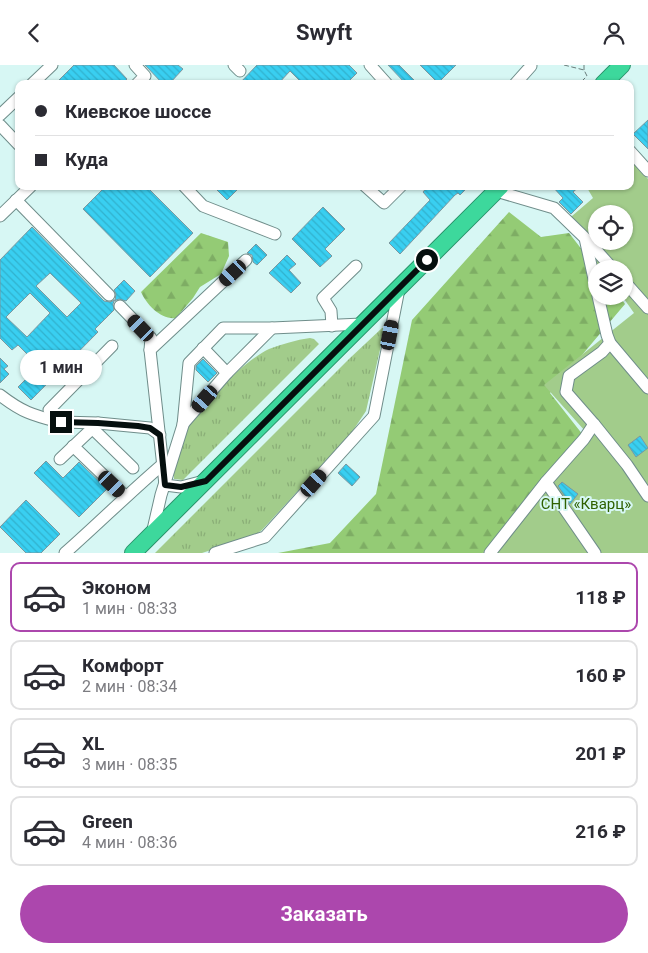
<!DOCTYPE html>
<html lang="ru">
<meta charset="utf-8">
<style>
:root{--surface:#fff;--page:#f2f2f3;--text:#2b2b33;--muted:#7c7c81;--line:#e1e1e2;--accent:#ac47ad}
body{margin:0;font-family:Roboto,sans-serif;background:var(--page);color:var(--text);height:100vh;display:flex;flex-direction:column;font-size:19px;white-space:nowrap}
*{box-sizing:border-box;margin:0}
p{font-size:16px;color:var(--muted)}
.icon{flex:none;width:28px;height:28px;fill:none;stroke:currentColor;stroke-width:2;stroke-linecap:round;stroke-linejoin:round}
.map{position:relative;height:488px;overflow:hidden}
.details{display:flex;flex-direction:column;background:var(--surface);flex:1}
.details>*{flex:none}
.guide{position:absolute;left:15px;top:15px;width:619px;height:110px;border-radius:10px;box-shadow:0 1px 4px #0004;display:grid;align-content:center;height:110px;padding:0 20px;background:var(--surface)}
.tools{position:absolute;left:588px;top:140px;display:grid;gap:10px}
.tools a{display:grid;place-items:center;width:45px;height:45px;border-radius:50%;background:var(--surface);box-shadow:0 1px 4px #0004;font-size:25px}
.end{position:absolute;width:22px;height:22px;margin:-11px;border:6px solid #050f0e;background:#fff;box-shadow:0 0 0 2px #fff}
.from{border-radius:50%}
.bubble{position:absolute;height:35px;border-radius:18px;background:var(--surface);box-shadow:0 1px 4px #0004;font-size:16px;font-weight:700;line-height:35px;text-align:center}
.car{position:absolute;width:15px;height:30px;margin:-15px -8px;border-radius:6px;box-shadow:0 0 4px 1px #0007;background:linear-gradient(#222 24%,#8ab4d8 0 40%,#222 0 76%,#8ab4d8 0 86%,#222 0)}
.guide b{display:flex;align-items:center;gap:18px;height:48px;font-size:19px}
.guide b+b{border-top:1px solid var(--line)}
.guide i{width:12px;height:12px;background:var(--text)}
ul{padding:9px 0 0;list-style:none}
li{display:flex;align-items:center;gap:15px;height:70px;margin:0 10px 8px;padding:0 10px;border:2px solid var(--line);border-radius:10px}
li div{flex:1}
li b{display:block;font-size:19px}
li em{font-style:normal;font-weight:700}
li.selected{border-color:var(--accent)}
li>.icon{width:45px;height:45px;stroke-width:1.5}
.action{display:flex;gap:10px;margin-top:auto;padding:10px 20px}
.action a{flex:1;height:58px;border-radius:30px;background:var(--accent);color:#fff;font-size:20px;font-weight:700;line-height:58px;text-align:center}
header{display:flex;justify-content:space-between;align-items:center;height:65px;padding:0 20px;background:var(--surface);font-size:22px;font-weight:700}
.map>svg:first-child{display:block}
.grass{fill:url(#grass-tufts)}
.forest{fill:url(#forest-firs)}
.garden{fill:#a2cc8b;fill-rule:evenodd}
.building{fill:url(#building-back-hatch);stroke:#7b979f;fill-rule:evenodd}
.lines{fill:none;stroke-linecap:round;stroke-linejoin:round}
.minor-casing{stroke:#6f8d8a;stroke-width:13}
.highway-casing{stroke:#29926a;stroke-width:18}
.path{stroke:#687c7a;stroke-width:1;stroke-dasharray:5 2.5;stroke-linecap:butt}
.minor{stroke:#fff;stroke-width:11}
.highway{stroke:#3dd89c;stroke-width:16}
.route{stroke:#050f0e;stroke-width:6}
.labels{text-anchor:middle;dominant-baseline:central;stroke-width:4;stroke-linejoin:round;paint-order:stroke}
.park-label{font-size:15px;fill:#2f6000;stroke:#d7f7f4}
</style>
<header><svg class="icon" aria-label="back" viewBox="0 0 24 24"><path d="M15 5l-7 7 7 7"/></svg>Swyft<svg class="icon" aria-label="person" viewBox="0 0 24 24"><circle cx="12" cy="8" r="4"/><path d="M4 21q1-7 8-7t8 7"/></svg></header>
<div class="map">
<svg width="648" height="488" viewBox="0 0 648 488">
<defs>
<pattern id="grass-tufts" width="24" height="20" patternUnits="userSpaceOnUse" patternTransform="scale(1.25)"><rect width="24" height="20" fill="#a2cc8b"/><path d="M3 7l-1-3M5 7V3M7 7l1-3M15 17l-1-3M17 17v-4M19 17l1-3" fill="none" stroke="#8aae77"/></pattern>
<pattern id="forest-firs" width="22" height="20" patternUnits="userSpaceOnUse" patternTransform="scale(1.25)"><rect width="22" height="20" fill="#94cb75"/><path d="M5 1l3.5 6h-7zM16 11l3.5 6h-7z" fill="#7ead64"/></pattern>
<pattern id="building-back-hatch" width="6" height="6" patternUnits="userSpaceOnUse" patternTransform="scale(1.25)"><rect width="6" height="6" fill="#39cff1"/><path d="M-1 5l2 2M0 0l6 6M5-1l2 2" fill="none" stroke="#31b1cd"/></pattern>
</defs>
<rect width="100%" height="100%" fill="#d7f7f4"/>
<g class="grass">
<polygon points="382,263 385,263 366,346 352,367 262,465 254,471 202,488 155,488 349,294"/>
<path d="M310 273 314 274 319 279 183 415 174 414V408C178 395 180 379 186 367 199 341 242 297 269 284 282 279 296 275 310 273Z"/>
</g>
<g class="forest">
<polygon points="509,147 541,172 569,168 597,204 596,231 619,231 625,239 550,328 583,370 485,488 278,488 330,478 376,429 412,255"/>
<path d="M201 168 228 177 229 191 221 209 200 222 193 233 176 253C161 255 147 240 141 227Z"/>
</g>
<path class="garden" d="M630 92 648 114V488H482L585 366 544 320 634 248 622 231H624V204H601L565 157 593 133 586 121H630ZM596 149H624V176H596Z"/>
<g class="building">
<polygon points="74,0 114,0 127,14 122,19 55,19"/>
<polygon points="145,0 178,0 183,4 169,19 163,19"/>
<polygon points="257,0 349,0 357,8 346,19 303,19 290,6 278,19 239,19"/>
<polygon points="388,0 399,0 418,19 406,19"/>
<polygon points="420,0 456,0 438,18"/>
<polygon points="648,55 648,84 633,69"/>
<polygon points="106,121 146,121 193,168 150,212 83,144"/>
<polygon points="213,121 241,121 227,135"/>
<polygon points="428,121 465,121 463,123 465,125 460,130 458,128 455,130 400,189 389,178 430,135 423,127"/>
<polygon points="552,121 580,121 573,127 583,137 571,149 559,137 563,133"/>
<polygon points="323,142 345,164 325,184 332,191 320,202 292,174"/>
<path d="M32 162 104 236 110 237 115 235 116 229 114 225 124 215 135 226 126 236 119 234 114 236 113 239 114 245 95 264 98 267 31 335 18 322 39 301 18 280 12 285 0 273V195ZM50 208 81 238 67 252 36 221ZM30 228 50 248 27 272 6 252Z"/>
<polygon points="256,179 267,190 257,200 253,197 252,190 247,188"/>
<polygon points="287,190 296,199 289,205 301,218 291,228 269,208"/>
<polygon points="0,293 8,301 4,304 9,309 0,318"/>
<polygon points="203,294 217,308 208,317 196,305 196,301"/>
<polygon points="640,371 648,383 636,392 628,380"/>
<polygon points="46,396 63,413 79,397 107,424 79,452 34,408"/>
<polygon points="346,399 360,412 352,421 338,408"/>
<polygon points="562,417 578,429 570,439 558,421"/>
<polygon points="26,435 60,469 41,488 26,488 0,462"/>
</g>
<g class="lines">
<defs>
<g id="minor">
<polyline points="135,0 145,11 137,19"/>
<polyline points="234,0 240,6"/>
<polyline points="370,0 387,19"/>
<polyline points="32,19 52,0"/>
<polyline points="515,19 531,1 530,0"/>
<polyline points="0,50 19,32"/>
<polyline points="0,60 19,80"/>
<polyline points="630,86 648,106"/>
<polyline points="184,121 203,141 275,169"/>
<polyline points="365,121 384,138 401,121"/>
<polyline points="491,122 496,126 554,143 585,173 596,223"/>
<polyline points="16,135 109,230"/>
<polyline points="0,151 31,121"/>
<polyline points="586,174 613,204"/>
<polyline points="624,216 648,243"/>
<polyline points="598,231 607,270 610,278 648,323"/>
<polyline points="120,241 151,273 150,285 165,420 181,422 204,416"/>
<polyline points="332,261 331,246 323,233 356,201"/>
<polyline points="203,283 227,308"/>
<polyline points="150,285 246,195"/>
<path d="M0 330C22 347 32 350 59 357"/>
<polyline points="98,358 61,357 49,345 112,281"/>
<polyline points="183,359 227,308 272,263"/>
<polyline points="594,359 627,400 648,431"/>
<polyline points="92,363 133,403"/>
<polyline points="73,381 125,431"/>
<polyline points="60,394 98,358 150,363 160,370"/>
<polyline points="546,417 595,488"/>
<polyline points="152,469 161,430 183,360 189,298 223,263 272,263 362,259"/>
<path d="M65 488C98 459 129 428 163 399"/>
<polyline points="215,488 265,472 374,351 399,224"/>
<polyline points="490,488 546,417 584,374 594,359 566,327 569,311 602,287 610,278"/>
</g>
<g id="highway">
<polyline points="603,19 622,0"/>
<polyline points="133,488 501,121"/>
</g>
</defs>
<use href="#minor" class="minor-casing"/>
<use href="#highway" class="highway-casing"/>
<g class="path">
<polyline points="564,0 584,5 587,11 579,19"/>
<polyline points="584,5 584,0"/>
</g>
<use href="#minor" class="minor"/>
<use href="#highway" class="highway"/>
</g>
<g class="lines">
<polyline class="route" points="61,357 98,358 138,361 150,363 160,370 165,420 181,422 206,416 427,195"/>
</g>
<g class="labels">
<g class="park-label">
<text x="586" y="439">СНТ «Кварц»</text>
</g>
</g>
</svg>
<div class="tools">
<a><svg class="icon" aria-label="locate" viewBox="0 0 24 24"><circle cx="12" cy="12" r="6"/><path d="M12 2v4M12 18v4M2 12h4M18 12h4"/></svg></a>
<a><svg class="icon" aria-label="layers" viewBox="0 0 24 24"><path d="M12 4l9 5-9 5-9-5zM3 14l9 5 9-5"/></svg></a>
</div>
<i class="end from" style="left:427px;top:195px"></i>
<i class="end" style="left:61px;top:357px"></i>
<div class="bubble" style="left:20px;top:285px;width:82px">1 мин</div>
<i class="car" style="left:233px;top:208px;rotate:227deg"></i>
<i class="car" style="left:141px;top:263px;rotate:316deg"></i>
<i class="car" style="left:390px;top:270px;rotate:11deg"></i>
<i class="car" style="left:205px;top:334px;rotate:221deg"></i>
<i class="car" style="left:314px;top:418px;rotate:42deg"></i>
<i class="car" style="left:112px;top:419px;rotate:134deg"></i>
<div class="guide">
<b><i class="from"></i>Киевское шоссе</b>
<b><i></i>Куда</b>
</div>
</div>
<section class="details">
<ul>
<li class="selected"><svg class="icon" aria-label="car" viewBox="0 0 24 24"><path d="M5 17H2v-5l4-1 3-4h7l3 4 3 1v5h-3M9 17h6M6 11h13"/><circle cx="7" cy="17" r="2"/><circle cx="17" cy="17" r="2"/></svg><div><b>Эконом</b><p>1 мин · 08:33</p></div><em>118 ₽</em></li>
<li><svg class="icon" aria-label="car" viewBox="0 0 24 24"><path d="M5 17H2v-5l4-1 3-4h7l3 4 3 1v5h-3M9 17h6M6 11h13"/><circle cx="7" cy="17" r="2"/><circle cx="17" cy="17" r="2"/></svg><div><b>Комфорт</b><p>2 мин · 08:34</p></div><em>160 ₽</em></li>
<li><svg class="icon" aria-label="car" viewBox="0 0 24 24"><path d="M5 17H2v-5l4-1 3-4h7l3 4 3 1v5h-3M9 17h6M6 11h13"/><circle cx="7" cy="17" r="2"/><circle cx="17" cy="17" r="2"/></svg><div><b>XL</b><p>3 мин · 08:35</p></div><em>201 ₽</em></li>
<li><svg class="icon" aria-label="car" viewBox="0 0 24 24"><path d="M5 17H2v-5l4-1 3-4h7l3 4 3 1v5h-3M9 17h6M6 11h13"/><circle cx="7" cy="17" r="2"/><circle cx="17" cy="17" r="2"/></svg><div><b>Green</b><p>4 мин · 08:36</p></div><em>216 ₽</em></li>
</ul>
<div class="action"><a>Заказать</a></div>
</section>
